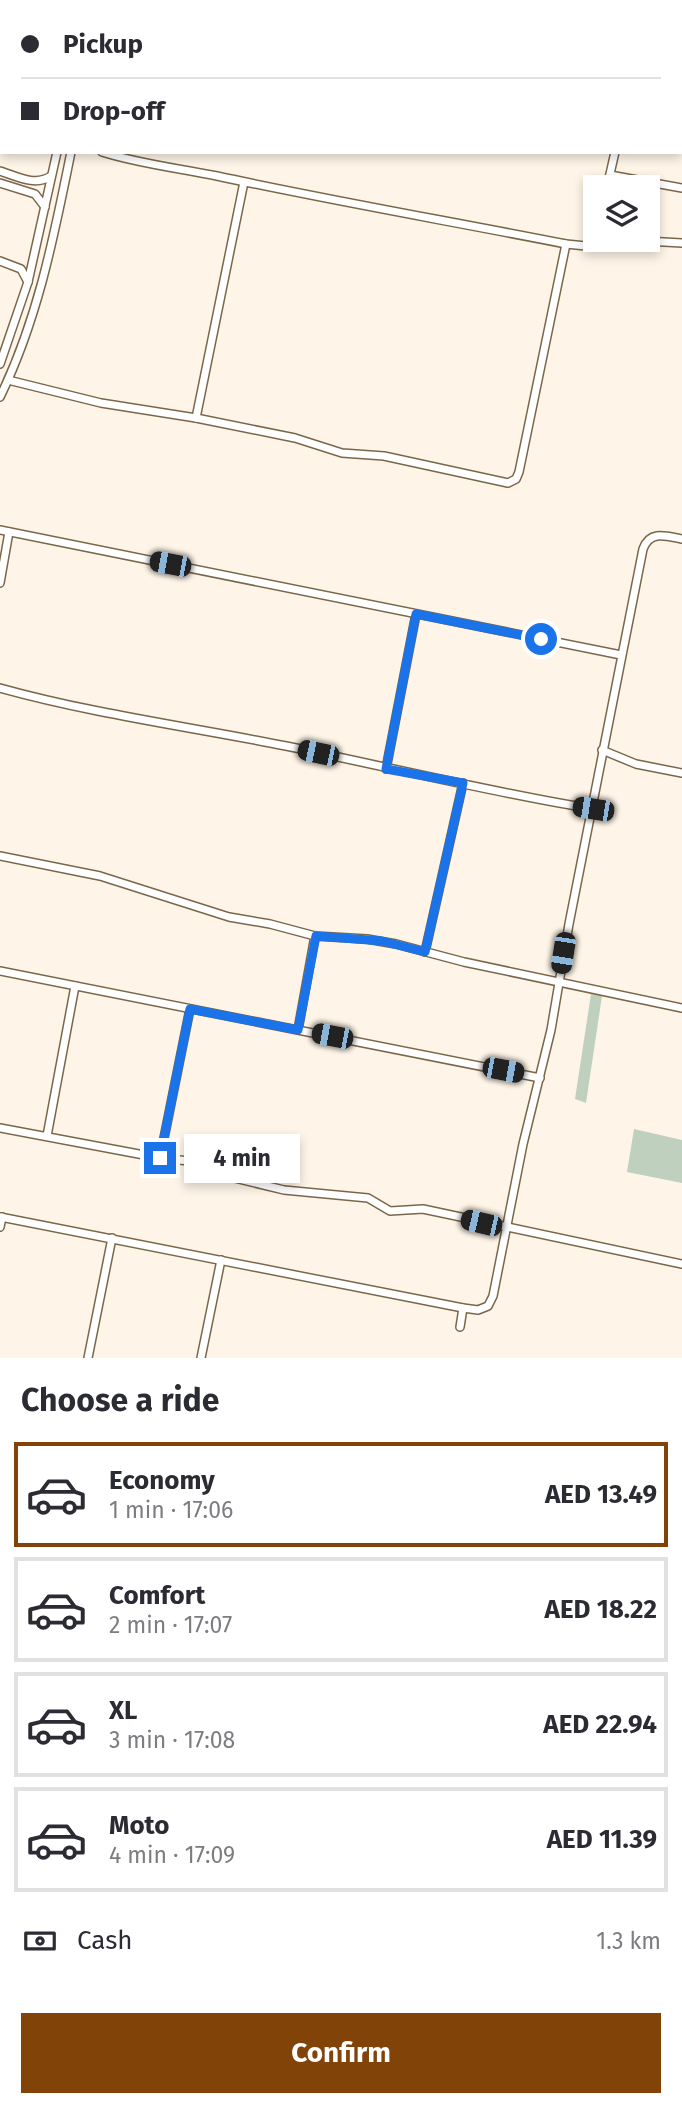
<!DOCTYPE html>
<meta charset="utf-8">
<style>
:root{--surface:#fff;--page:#f7f7f7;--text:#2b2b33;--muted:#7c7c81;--line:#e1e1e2;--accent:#824308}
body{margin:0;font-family:"Fira Sans",sans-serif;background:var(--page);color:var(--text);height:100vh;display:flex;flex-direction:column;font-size:26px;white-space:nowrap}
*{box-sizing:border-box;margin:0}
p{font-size:23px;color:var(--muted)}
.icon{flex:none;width:38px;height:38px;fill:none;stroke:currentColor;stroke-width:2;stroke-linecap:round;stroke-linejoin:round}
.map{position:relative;height:1358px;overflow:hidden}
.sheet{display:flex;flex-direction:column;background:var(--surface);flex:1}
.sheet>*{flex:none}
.hud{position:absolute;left:0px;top:0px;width:682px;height:154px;box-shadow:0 4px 10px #0003;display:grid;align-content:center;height:154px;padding:0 21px;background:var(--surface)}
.tools{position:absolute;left:583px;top:175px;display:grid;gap:14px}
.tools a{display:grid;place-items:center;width:77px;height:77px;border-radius:0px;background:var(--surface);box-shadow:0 4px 10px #0003;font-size:35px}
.end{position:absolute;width:32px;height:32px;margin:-16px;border:9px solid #1a73e8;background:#fff;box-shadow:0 0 0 4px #fff}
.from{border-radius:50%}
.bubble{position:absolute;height:49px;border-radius:0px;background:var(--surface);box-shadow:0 4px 10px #0003;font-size:23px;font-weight:700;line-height:49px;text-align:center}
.car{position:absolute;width:21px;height:42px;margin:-21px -10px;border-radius:9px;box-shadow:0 0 5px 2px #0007;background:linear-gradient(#222 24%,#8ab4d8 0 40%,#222 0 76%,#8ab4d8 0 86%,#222 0)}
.hud b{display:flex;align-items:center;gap:24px;height:66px;font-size:26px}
.hud b+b{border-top:2px solid var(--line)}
.hud i{width:18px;height:18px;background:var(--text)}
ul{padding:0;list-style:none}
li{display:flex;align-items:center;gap:21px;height:105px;margin:0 14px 10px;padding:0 7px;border:4px solid var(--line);border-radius:0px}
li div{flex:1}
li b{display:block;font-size:26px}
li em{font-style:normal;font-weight:700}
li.selected{border-color:var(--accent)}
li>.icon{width:63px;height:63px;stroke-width:1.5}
h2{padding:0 21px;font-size:32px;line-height:84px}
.pay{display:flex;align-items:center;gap:18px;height:77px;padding:0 21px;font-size:26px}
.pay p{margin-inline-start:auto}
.primary-button{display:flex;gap:14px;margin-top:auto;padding:14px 21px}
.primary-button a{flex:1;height:80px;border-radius:0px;background:var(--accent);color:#fff;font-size:28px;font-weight:700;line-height:80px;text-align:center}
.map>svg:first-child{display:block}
.green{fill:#c0d0be}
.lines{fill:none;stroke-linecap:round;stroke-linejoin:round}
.minor-casing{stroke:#7b664a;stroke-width:10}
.highway-casing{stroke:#7b664a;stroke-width:13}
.minor{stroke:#fff;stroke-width:7}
.highway{stroke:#fff;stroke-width:10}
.route{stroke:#1a73e8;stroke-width:9}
</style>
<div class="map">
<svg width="682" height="1358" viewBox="0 0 682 1358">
<rect width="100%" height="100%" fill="#fef5e8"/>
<g class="green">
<polygon points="591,994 602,996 586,1103 575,1099"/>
<polygon points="634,1129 682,1140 682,1183 627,1172"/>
</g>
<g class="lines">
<defs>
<g id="minor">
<polyline points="73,0 73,2"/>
<polyline points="123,0 124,2"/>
<polyline points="129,0 132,2"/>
<polyline points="681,117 682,117"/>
<path d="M102 152C140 164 178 168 217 176 333 201 449 221 566 244L586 246 646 241 682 243"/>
<path d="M0 171C16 176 35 187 51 176"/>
<polyline points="610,175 682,188"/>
<polyline points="0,183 35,194 45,207"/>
<polyline points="607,187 615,152"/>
<polyline points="0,261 21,269 28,282"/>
<polyline points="0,364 28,282 57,152"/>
<polyline points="8,380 101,403 196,418 295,438 342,453 384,456 508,483 516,479 519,472 566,244"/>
<path d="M0 397C38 319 54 236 71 152"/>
<polyline points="196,418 244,182"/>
<polyline points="0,530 621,655"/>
<polyline points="0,583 9,532"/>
<path d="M0 688C94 714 191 727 286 746 388 767 490 792 593 809"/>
<polyline points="602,750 636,764 682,773"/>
<polyline points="386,769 416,614"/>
<polyline points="0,856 100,876 229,917 270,924 315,936 367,939 396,944 464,962 682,1008"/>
<polyline points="425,952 463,783"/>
<polyline points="0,971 540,1078"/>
<polyline points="298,1030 315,936"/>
<polyline points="0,1128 160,1158 189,1161 222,1175 284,1190 368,1198 390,1211 423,1209 682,1264"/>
<polyline points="47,1136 75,986"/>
<polyline points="160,1158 190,1009"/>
<path d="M0 1217 463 1308 478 1310 488 1306 493 1296 523 1144 551 1030 569 924 643 549C650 530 666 536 682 539"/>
<polyline points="0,1227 2,1217"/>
<polyline points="460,1327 463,1308"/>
<polyline points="88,1358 112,1238"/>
<polyline points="201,1358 221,1260"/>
</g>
<g id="highway">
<polyline points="434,0 439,2"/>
<polyline points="493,0 498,2"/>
<polyline points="681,46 682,46"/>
<polyline points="681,62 682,62"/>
</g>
</defs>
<use href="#minor" class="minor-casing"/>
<use href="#highway" class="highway-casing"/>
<use href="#minor" class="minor"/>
<use href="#highway" class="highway"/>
</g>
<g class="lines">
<polyline class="route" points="160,1158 190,1009 298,1030 316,936 382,941 425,952 463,783 386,769 416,614 541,639"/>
</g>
</svg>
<div class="tools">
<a><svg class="icon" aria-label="layers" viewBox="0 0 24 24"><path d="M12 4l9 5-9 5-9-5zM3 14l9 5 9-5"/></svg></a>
</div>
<i class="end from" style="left:541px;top:639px"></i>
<i class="end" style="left:160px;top:1158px"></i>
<div class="bubble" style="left:184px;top:1134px;width:116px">4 min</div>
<i class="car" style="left:170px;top:564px;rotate:281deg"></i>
<i class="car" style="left:318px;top:753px;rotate:282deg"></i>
<i class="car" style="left:593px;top:809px;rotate:279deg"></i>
<i class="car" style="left:563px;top:953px;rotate:189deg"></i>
<i class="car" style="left:332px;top:1036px;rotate:281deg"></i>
<i class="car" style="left:503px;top:1070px;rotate:101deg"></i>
<i class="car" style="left:481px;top:1223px;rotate:283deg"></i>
<div class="hud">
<b><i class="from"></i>Pickup</b>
<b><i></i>Drop-off</b>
</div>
</div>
<section class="sheet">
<h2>Choose a ride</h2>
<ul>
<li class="selected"><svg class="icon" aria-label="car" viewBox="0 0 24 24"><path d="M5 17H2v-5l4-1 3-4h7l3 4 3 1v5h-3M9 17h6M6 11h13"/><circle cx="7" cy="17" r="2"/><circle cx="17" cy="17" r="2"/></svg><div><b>Economy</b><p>1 min · 17:06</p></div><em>AED 13.49</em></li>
<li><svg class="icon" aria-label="car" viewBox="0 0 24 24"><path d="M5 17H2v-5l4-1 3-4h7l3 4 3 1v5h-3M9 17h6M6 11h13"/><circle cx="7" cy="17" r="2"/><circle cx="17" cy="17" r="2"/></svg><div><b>Comfort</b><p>2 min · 17:07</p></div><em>AED 18.22</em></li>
<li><svg class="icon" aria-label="car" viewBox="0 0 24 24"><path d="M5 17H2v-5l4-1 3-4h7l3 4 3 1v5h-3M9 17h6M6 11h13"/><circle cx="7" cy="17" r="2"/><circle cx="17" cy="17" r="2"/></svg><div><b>XL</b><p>3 min · 17:08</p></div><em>AED 22.94</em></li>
<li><svg class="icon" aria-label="car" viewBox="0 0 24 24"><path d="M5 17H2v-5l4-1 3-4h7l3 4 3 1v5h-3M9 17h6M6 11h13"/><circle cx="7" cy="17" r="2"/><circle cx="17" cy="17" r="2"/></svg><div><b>Moto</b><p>4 min · 17:09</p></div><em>AED 11.39</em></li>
</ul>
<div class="pay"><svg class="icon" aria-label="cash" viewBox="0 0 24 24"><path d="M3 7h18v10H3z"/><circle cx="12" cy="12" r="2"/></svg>Cash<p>1.3 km</p></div>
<div class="primary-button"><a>Confirm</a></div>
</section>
